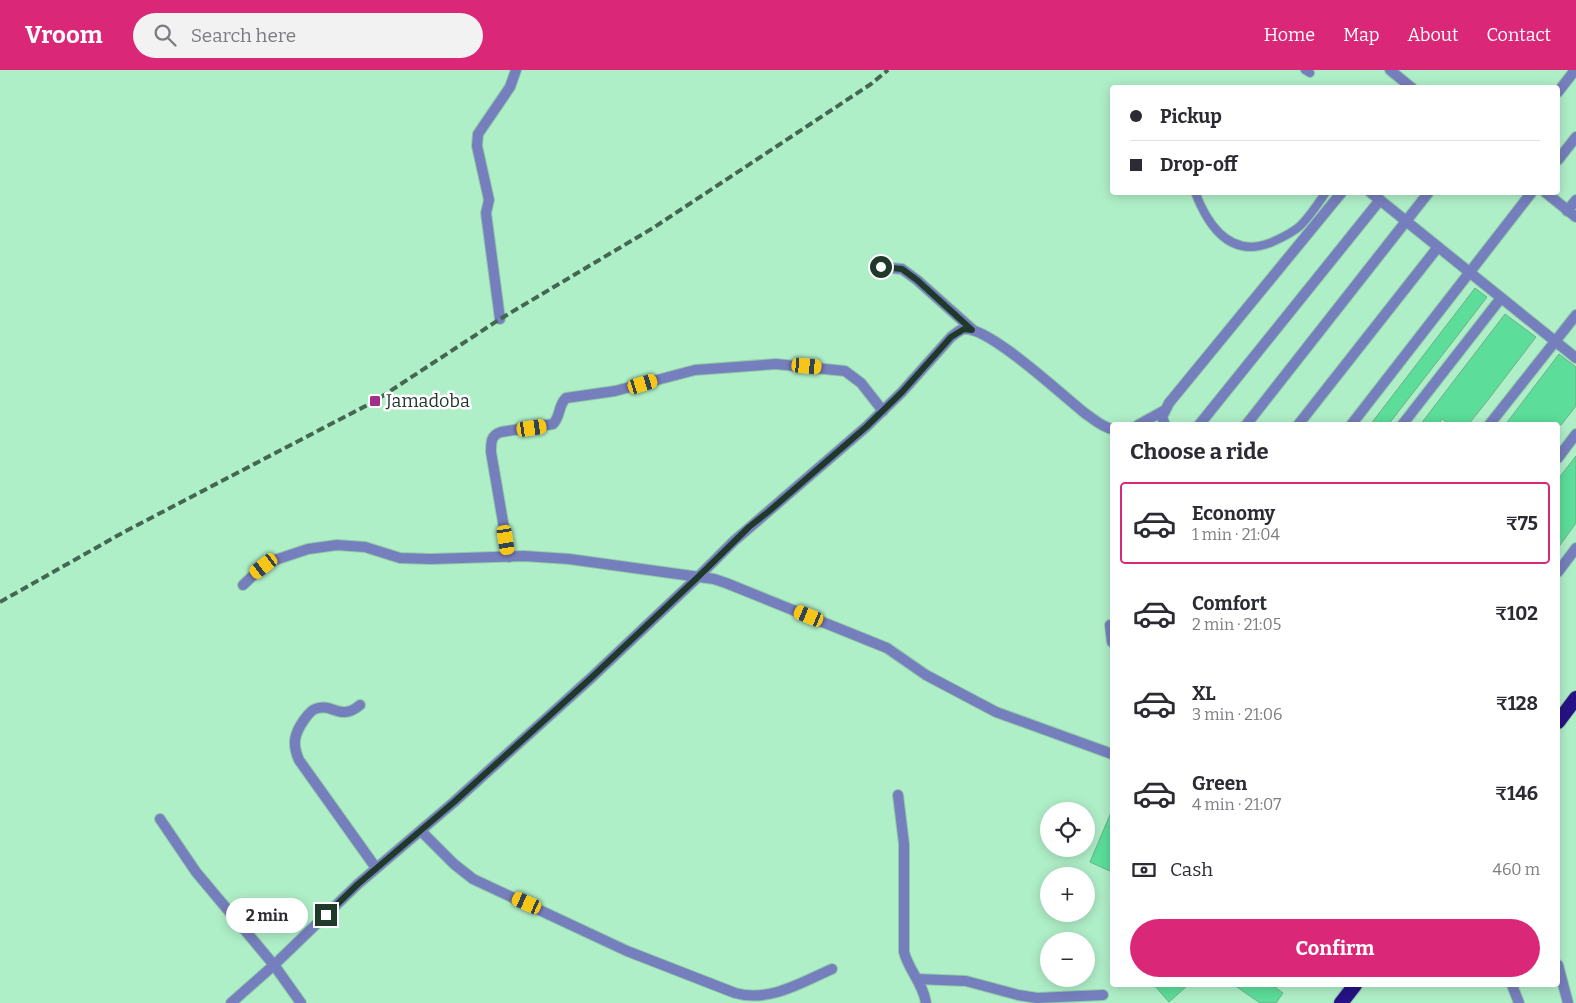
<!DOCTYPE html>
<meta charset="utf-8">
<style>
:root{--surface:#fff;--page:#f2f2f3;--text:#2b2b33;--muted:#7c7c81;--line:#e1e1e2;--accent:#db2777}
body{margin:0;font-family:Bitter,serif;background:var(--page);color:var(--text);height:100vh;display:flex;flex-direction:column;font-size:19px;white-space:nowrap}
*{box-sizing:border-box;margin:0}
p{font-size:16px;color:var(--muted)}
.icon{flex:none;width:28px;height:28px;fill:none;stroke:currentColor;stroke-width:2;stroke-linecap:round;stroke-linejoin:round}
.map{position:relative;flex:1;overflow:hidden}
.drawer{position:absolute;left:1110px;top:352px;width:450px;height:565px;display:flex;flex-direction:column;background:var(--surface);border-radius:5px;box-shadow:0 2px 12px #0003}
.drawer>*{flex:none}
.guide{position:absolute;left:1110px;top:15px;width:450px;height:110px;border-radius:5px;box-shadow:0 2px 12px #0003;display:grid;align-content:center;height:110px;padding:0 20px;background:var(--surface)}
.buttons{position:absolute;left:1040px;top:732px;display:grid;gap:10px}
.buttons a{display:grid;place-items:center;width:55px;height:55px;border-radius:50%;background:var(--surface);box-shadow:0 2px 12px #0003;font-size:25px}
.end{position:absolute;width:22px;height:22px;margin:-11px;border:6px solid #1f392a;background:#fff;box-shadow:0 0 0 2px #fff}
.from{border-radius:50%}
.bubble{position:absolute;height:35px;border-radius:18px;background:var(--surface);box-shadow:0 2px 12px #0003;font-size:16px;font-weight:700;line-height:35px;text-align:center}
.car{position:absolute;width:15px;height:30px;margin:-15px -8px;border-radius:6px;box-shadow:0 0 4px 1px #0007;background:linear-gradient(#f5c518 24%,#345 0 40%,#f5c518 0 76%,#345 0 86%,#f5c518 0)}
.guide b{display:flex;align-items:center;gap:18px;height:48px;font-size:19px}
.guide b+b{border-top:1px solid var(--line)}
.guide i{width:12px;height:12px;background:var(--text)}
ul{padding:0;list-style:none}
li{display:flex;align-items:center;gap:15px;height:82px;margin:0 10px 8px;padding:0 10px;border:2px solid transparent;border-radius:5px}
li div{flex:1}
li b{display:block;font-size:19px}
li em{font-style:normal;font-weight:700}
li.on{border-color:var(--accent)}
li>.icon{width:45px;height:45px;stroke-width:1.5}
h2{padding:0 20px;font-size:22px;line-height:60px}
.pay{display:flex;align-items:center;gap:12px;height:55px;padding:0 20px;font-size:19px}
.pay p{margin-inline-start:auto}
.cta{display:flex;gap:10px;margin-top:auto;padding:10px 20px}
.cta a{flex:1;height:58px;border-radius:30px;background:var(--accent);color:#fff;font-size:20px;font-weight:700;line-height:58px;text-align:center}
header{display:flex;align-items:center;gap:30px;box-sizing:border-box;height:70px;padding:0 25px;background:var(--accent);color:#fff}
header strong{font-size:24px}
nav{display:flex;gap:28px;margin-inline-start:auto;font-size:18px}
.search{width:350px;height:45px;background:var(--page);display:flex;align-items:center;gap:12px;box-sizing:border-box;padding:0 18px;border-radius:28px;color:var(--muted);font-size:19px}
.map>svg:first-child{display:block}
.building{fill:#5cdd99;stroke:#70af8a}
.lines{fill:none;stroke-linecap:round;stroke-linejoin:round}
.service-casing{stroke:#92cba8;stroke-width:10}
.minor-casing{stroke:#92cba8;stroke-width:12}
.trunk-casing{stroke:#92cba8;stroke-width:16}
.service{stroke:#767fbd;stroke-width:8}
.minor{stroke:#767fbd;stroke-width:10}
.trunk{stroke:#261285;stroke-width:14}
.rail{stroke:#446752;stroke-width:4;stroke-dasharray:8 4;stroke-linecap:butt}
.route{stroke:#1f392a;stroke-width:6}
.poi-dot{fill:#a22f8a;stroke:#fff;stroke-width:2}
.labels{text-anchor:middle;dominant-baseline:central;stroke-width:5;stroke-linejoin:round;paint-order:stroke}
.poi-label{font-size:18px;fill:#1f392a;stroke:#fff;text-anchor:start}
</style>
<header>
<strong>Vroom</strong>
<div class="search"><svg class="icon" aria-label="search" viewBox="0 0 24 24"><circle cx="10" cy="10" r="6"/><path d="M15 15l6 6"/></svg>Search here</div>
<nav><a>Home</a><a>Map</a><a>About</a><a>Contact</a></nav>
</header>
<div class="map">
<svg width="1576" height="933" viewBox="0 0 1576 933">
<rect width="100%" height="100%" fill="#afefc8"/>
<g class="building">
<polygon points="1475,218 1487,227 1461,261 1388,355 1370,355"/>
<polygon points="1505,244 1536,267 1488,330 1468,355 1450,355 1442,349 1438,355 1420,355"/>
<polygon points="1559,284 1576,297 1576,336 1561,355 1505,355"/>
<polygon points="1576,386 1576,453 1558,478 1558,409"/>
<polygon points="1112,740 1112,802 1090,792"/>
<polygon points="1154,915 1188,915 1169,932"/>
<polygon points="1234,915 1272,915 1283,923 1276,933 1260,933"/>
</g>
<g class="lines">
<defs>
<g id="service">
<polyline points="1305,0 1310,3"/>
<path d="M1195 122C1208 156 1230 188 1270 173 1281 168 1291 164 1300 156 1310 146 1318 134 1326 122"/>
</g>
<g id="minor">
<polyline points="1390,0 1412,18"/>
<polyline points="1558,22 1575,0"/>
<polyline points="1558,90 1576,67"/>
<polyline points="1370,122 1576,288"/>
<polyline points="1545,122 1576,147"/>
<polyline points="1567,141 1576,130"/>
<polyline points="881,197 902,199 917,210 973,260"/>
<polyline points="500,249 486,143 489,130 477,76 478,64 510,17 516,0"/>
<polyline points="1138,355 1165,340"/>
<polyline points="1165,355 1162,347 1169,333 1342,122"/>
<polyline points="1199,355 1380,130"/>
<polyline points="1246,355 1429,122"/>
<polyline points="1298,355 1438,177"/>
<polyline points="1351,355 1532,122"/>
<polyline points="1402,355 1501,228"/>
<polyline points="1489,355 1576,245"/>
<polyline points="1558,388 1576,364"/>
<path d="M509 487 491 382C491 372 491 365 501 362L553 354C561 346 558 335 566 328L615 321 695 300 776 294 845 301 861 313 883 341"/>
<polyline points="1558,502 1576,478"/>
<polyline points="243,515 263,496 275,490 308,479 337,475 365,477 400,488 431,489 524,486 569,489 714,509 726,513 887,578 926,605 996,642 1112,684"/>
<polyline points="1110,555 1112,572"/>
<path d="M360 635C340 652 332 632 315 639 310 641 307 646 304 650 294 664 292 674 299 690L376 798"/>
<path d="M898 725 904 774V882C909 901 923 913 926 933"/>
<polyline points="160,749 196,802 274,895 301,933"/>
<path d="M421 761 454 794 473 809 627 881 735 923C769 933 802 912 832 899"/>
<polyline points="1558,895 1568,933"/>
<polyline points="917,909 966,911 1018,925 1037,928 1103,925"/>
<polyline points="1512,915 1519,933"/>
<path d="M231 933 274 895 358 814 454 732 591 608 699 506 734 471 866 357 902 322 951 267C955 264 959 260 964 259 989 256 1064 327 1086 344 1095 350 1102 357 1112 359"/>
</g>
<g id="trunk">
<polyline points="1558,652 1576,628"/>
<polyline points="1341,933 1355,915"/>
</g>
</defs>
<use href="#service" class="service-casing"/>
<use href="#minor" class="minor-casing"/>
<use href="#trunk" class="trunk-casing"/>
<use href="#service" class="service"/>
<use href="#minor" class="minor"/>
<use href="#trunk" class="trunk"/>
<polyline class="rail" points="0,532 124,462 375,331 500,249 653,158 871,14 888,0"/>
</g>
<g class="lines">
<polyline class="route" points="326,845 358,814 454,732 591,608 699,506 749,457 768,442 866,357 902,322 951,267 964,259 972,260 917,210 902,199 881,197"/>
</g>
<rect class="poi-dot" x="369" y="325" width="12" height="12" rx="2.5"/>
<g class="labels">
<g class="poi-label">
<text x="386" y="331">Jamadoba</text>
</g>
</g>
</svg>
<div class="buttons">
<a><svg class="icon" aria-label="locate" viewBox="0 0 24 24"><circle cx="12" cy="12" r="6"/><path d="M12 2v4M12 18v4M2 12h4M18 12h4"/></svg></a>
<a>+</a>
<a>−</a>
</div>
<i class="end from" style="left:881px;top:197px"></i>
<i class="end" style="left:326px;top:845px"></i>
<div class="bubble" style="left:226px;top:828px;width:82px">2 min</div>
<i class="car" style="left:807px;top:296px;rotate:95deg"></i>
<i class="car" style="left:643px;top:314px;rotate:73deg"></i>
<i class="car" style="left:532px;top:358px;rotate:82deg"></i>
<i class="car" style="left:506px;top:470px;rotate:171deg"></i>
<i class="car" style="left:264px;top:496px;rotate:232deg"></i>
<i class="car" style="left:809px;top:546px;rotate:292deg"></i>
<i class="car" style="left:527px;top:833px;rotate:294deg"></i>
<div class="guide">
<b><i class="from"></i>Pickup</b>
<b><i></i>Drop-off</b>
</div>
<section class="drawer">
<h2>Choose a ride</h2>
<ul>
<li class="on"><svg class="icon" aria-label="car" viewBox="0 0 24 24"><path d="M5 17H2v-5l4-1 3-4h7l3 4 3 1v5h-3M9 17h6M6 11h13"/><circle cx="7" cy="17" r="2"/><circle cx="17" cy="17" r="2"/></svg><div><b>Economy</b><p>1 min · 21:04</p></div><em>₹75</em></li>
<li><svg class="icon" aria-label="car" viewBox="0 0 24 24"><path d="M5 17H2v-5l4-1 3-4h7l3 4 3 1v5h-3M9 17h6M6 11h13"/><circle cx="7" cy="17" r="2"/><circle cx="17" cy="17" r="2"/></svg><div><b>Comfort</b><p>2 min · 21:05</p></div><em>₹102</em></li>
<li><svg class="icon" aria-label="car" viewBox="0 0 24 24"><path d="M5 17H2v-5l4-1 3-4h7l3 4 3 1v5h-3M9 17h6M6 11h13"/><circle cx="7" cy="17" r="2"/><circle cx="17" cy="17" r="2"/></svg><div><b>XL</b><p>3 min · 21:06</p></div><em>₹128</em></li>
<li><svg class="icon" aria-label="car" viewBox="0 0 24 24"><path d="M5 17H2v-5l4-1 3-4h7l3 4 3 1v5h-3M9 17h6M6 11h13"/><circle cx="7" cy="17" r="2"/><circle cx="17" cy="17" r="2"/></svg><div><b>Green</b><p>4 min · 21:07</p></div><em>₹146</em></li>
</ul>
<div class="pay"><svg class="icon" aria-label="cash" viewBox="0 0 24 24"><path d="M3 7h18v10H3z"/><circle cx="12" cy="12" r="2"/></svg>Cash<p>460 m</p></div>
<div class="cta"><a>Confirm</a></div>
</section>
</div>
